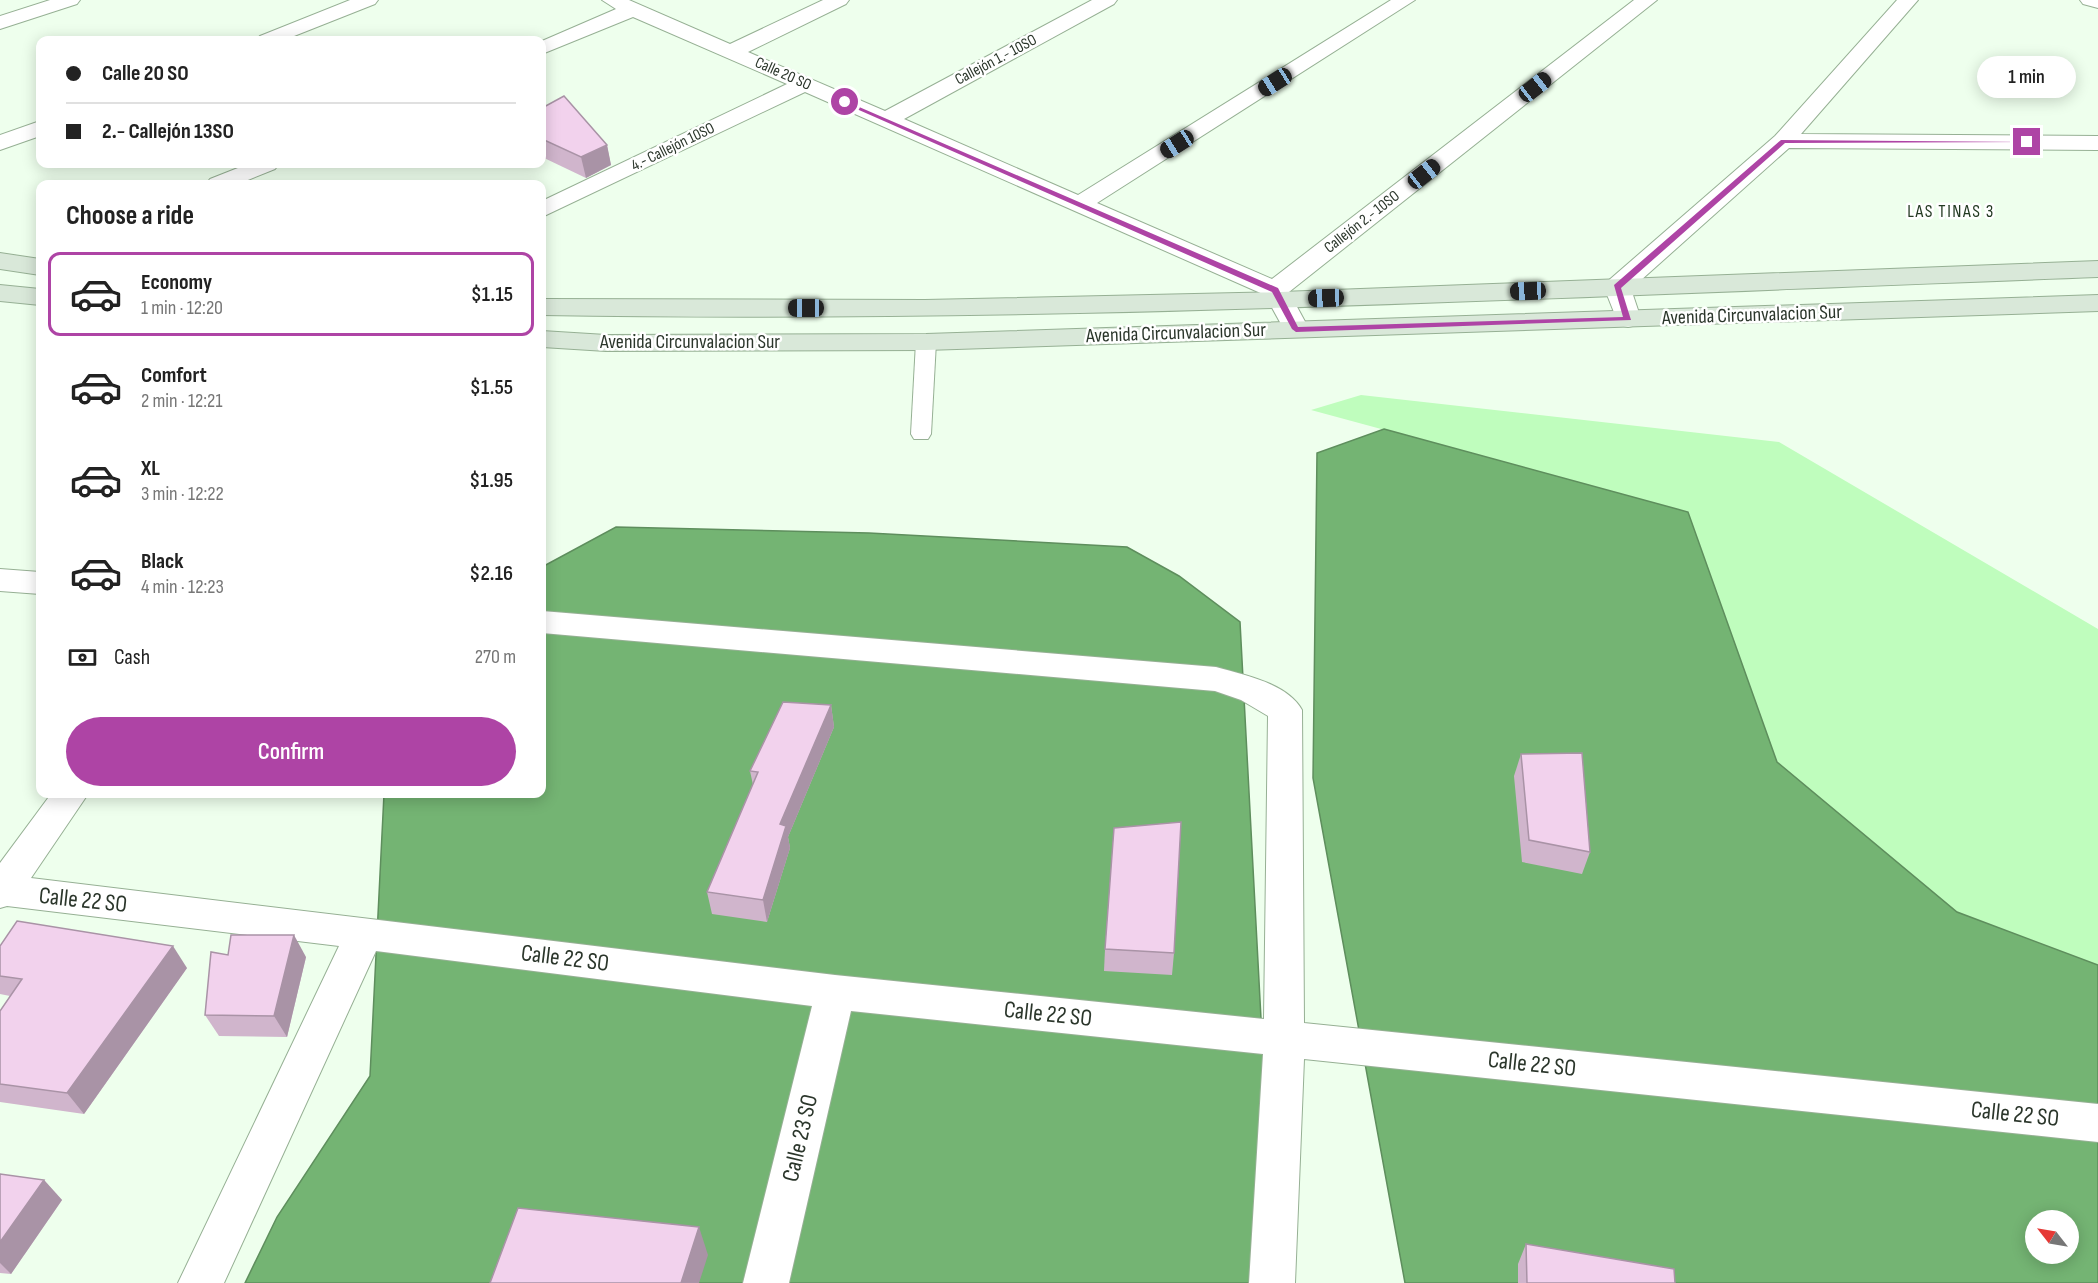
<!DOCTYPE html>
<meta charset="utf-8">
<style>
:root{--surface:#fff;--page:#f6f6f6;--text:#222;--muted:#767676;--line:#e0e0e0;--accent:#ae44a5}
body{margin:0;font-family:"Sofia Sans Condensed",sans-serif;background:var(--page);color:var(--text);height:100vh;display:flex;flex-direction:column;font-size:22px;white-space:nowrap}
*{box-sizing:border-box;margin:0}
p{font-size:20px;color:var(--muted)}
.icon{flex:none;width:33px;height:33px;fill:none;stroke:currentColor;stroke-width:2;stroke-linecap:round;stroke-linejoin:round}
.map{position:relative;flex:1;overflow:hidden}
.side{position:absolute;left:36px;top:180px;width:510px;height:618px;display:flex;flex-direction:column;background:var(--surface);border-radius:12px;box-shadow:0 3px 15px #0003}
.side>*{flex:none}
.banner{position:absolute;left:36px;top:36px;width:510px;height:132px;border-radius:12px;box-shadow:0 3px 15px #0003;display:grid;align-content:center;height:132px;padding:0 30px;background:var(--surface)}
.needle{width:39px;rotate:301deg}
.tools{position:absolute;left:2025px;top:1210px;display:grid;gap:12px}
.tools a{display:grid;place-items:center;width:54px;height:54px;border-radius:50%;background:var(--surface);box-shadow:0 3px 15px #0003;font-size:30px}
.end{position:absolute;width:27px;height:27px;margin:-14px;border:8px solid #ae44a5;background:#fff;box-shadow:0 0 0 3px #fff}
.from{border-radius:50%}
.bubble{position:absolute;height:42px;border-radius:21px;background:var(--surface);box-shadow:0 3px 15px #0003;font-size:20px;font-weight:600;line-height:42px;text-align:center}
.car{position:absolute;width:18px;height:36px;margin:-18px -9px;border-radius:8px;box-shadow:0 0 4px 2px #0007;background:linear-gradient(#222 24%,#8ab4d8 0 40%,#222 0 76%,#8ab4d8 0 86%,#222 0)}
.banner b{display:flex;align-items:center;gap:21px;height:57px;font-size:22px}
.banner b+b{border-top:2px solid var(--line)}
.banner i{width:15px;height:15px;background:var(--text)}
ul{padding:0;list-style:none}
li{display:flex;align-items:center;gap:18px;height:84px;margin:0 12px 9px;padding:0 18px;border:3px solid transparent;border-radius:12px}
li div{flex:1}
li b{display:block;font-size:22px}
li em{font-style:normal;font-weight:600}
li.active{border-color:var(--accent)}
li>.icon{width:54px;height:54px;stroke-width:1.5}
h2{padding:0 30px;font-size:27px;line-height:72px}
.pay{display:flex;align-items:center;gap:15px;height:66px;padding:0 30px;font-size:22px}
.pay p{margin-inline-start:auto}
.cta{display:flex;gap:12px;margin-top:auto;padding:12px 30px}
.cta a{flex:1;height:69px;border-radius:36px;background:var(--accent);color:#fff;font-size:24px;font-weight:600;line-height:69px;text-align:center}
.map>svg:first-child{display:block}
.green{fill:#bffdbd}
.water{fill:#74b473;stroke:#5e8e5d;stroke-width:1.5;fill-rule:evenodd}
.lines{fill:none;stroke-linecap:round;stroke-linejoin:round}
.lane-casing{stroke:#96b094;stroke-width:2}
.street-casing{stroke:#96b094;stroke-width:2}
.secondary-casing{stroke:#96b094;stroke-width:2}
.lane{fill:#fff;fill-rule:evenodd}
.street{fill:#fff;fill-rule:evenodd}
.secondary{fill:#d9e8d9;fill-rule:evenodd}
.wall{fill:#d0b5cc}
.shaded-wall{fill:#a993a6}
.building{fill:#f2d2ed;stroke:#a993a6;stroke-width:1.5}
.route{fill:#ae44a5}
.labels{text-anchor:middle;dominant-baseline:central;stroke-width:5;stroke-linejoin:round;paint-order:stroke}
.far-street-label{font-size:16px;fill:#2b362b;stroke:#fff}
.far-neighbourhood-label{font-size:18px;letter-spacing:1.5px;fill:#233a22;stroke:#fff}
.street-label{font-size:20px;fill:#2b362b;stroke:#fff}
.near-street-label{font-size:24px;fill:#2b362b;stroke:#fff}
</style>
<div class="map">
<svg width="2098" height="1283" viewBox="0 0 2098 1283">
<rect width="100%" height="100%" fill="#eeffed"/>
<polygon class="green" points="1361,395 1779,442 2098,629 2098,965 1957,912 1777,762 1688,512 1311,410"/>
<g class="water">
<path d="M1384 429 1688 512 1777 762 1957 912 2098 965V1283H1405L1313 778 1317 453ZM2036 1221H2068V1254H2036Z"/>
<polygon points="616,527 869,533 1127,547 1179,576 1240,622 1275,1283 245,1283 277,1217 370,1076 384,794 542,794 542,567"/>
</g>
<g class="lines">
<defs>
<polygon id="lane" points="926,336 936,342 931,434 928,439 914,439 911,434 916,342"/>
<g id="street">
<polygon points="50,0 80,0 77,4 0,29 0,16"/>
<polygon points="350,0 378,0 375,4 284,40 256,40 260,36"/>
<polygon points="602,0 629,0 730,44 823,0 849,0 846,4 748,52 885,111 1092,0 1117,0 1114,4 904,119 1078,195 1391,0 1415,0 1097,203 1272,279 1634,0 1657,0 1289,292 1309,329 1305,335 1296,337 1287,335 1265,295 805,92 542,217 542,201 787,84 633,17 542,54 542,41 616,9"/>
<polygon points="1897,0 1918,0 1801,134 2098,136 2098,150 1789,148 1631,289 1641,319 1637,325 1628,327 1619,325 1604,287 1608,281 1775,136"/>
<polygon points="2080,0 2098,0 2098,8 2083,4"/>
<polygon points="40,121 40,136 0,150 0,135"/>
<polygon points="248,164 279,164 275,169 238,184 206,184 210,179"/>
<polygon points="0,569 40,572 40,594 0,591"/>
<path d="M542 611 1216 667C1244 675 1287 683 1302 710L1304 1023 2098 1104V1142L1304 1059 1295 1283H1249L1263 1054 851 1011 789 1283H743L812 1006 376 951 224 1283H178L339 946 7 906 0 908V863L51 794H88L31 878 835 975 1264 1019 1268 716 1241 700 1215 691 542 633Z"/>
</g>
<g id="secondary">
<polygon points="0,253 40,259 40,275 0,269"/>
<path d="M2098 261V277C1580 296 1060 324 542 315V299L925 300 1281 292Z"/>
<polygon points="0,285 40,289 40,305 0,301"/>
<polygon points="2098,295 2098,311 926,350 606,351 542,347 542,331 606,335 926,334"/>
</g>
</defs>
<use href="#lane" class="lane-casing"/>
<use href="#street" class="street-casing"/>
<use href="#secondary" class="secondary-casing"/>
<use href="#lane" class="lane"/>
<use href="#street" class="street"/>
<use href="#secondary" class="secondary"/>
</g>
<g class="wall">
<polygon points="542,108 607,145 611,165 586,178 542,157"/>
<polygon points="831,705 834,727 788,837 790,848 767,922 712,914 707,892 753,785 750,771"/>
<polygon points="1521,754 1590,852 1582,874 1522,862 1514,776"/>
<polygon points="0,946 187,968 84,1114 0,1102 0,1011 10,996 0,994"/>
<polygon points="1105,949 1174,953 1172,975 1104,971"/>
<polygon points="228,955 306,957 287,1037 219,1036 205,1015"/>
<polygon points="0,1174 44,1180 62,1200 11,1274 0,1273"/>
<polygon points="1526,1244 1675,1283 1518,1283 1518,1264"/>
</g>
<g class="shaded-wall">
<polygon points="607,145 611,165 586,178 581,157"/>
<polygon points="831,705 834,727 788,837 790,848 767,922 763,900 780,824"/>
<polygon points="294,935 306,957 287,1037 274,1016"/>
<polygon points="173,946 187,968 84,1114 67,1093"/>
<polygon points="44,1180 62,1200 11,1274 0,1263 0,1242"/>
<polygon points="699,1227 708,1255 699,1283 681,1283"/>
</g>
<g class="building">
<polygon points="564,96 607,145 581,157 542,139 542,108"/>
<polygon points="783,702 831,705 780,824 786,826 763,900 707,892 758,772 750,771"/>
<polygon points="1582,753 1590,852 1529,840 1521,754"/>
<polygon points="1181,822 1174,953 1105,949 1114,828"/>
<polygon points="17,921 173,946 67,1093 0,1084 0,1011 22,979 0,976 0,946"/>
<polygon points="231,935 294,935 274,1016 205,1015 211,952 228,955"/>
<polygon points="0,1174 44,1180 0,1242"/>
<polygon points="518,1208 699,1227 681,1283 490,1283"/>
<polygon points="1526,1244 1674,1269 1675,1283 1527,1283"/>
</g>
<polygon class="route" points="843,100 1278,288 1298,327 1623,317 1614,285 1781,140 2031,142 1785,143 1621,288 1631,320 1296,332 1292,329 1272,292 843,103"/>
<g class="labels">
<g class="far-street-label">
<text transform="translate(996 60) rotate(-28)">Callejón 1.- 10SO</text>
<text transform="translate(783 74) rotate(24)">Calle 20 SO</text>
<text transform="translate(673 147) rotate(-26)">4.- Callejón 10SO</text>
<text transform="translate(1362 222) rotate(-38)">Callejón 2.- 10SO</text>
</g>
<g class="far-neighbourhood-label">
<text x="1951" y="211">LAS TINAS 3</text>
</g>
<g class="street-label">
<text transform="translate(1752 315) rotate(-2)">Avenida Circunvalacion Sur</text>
<text transform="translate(1176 333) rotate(-2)">Avenida Circunvalacion Sur</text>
<text x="690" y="342">Avenida Circunvalacion Sur</text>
</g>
<g class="near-street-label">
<text transform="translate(83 900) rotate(6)">Calle 22 SO</text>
<text transform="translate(565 958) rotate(7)">Calle 22 SO</text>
<text transform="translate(1048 1014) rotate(6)">Calle 22 SO</text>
<text transform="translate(1532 1064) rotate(6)">Calle 22 SO</text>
<text transform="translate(2015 1114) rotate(6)">Calle 22 SO</text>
<text transform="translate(800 1138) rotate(-77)">Calle 23 SO</text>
</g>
</g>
</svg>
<div class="tools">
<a><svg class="needle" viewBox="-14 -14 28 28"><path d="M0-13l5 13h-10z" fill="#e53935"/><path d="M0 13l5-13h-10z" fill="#767676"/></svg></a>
</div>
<i class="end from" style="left:845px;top:102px"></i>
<i class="end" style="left:2027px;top:142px"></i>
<div class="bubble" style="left:1977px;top:56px;width:99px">1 min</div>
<i class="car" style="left:1275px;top:82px;rotate:238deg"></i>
<i class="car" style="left:1535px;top:87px;rotate:52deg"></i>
<i class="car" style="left:1177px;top:144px;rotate:238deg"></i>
<i class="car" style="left:1424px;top:174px;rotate:52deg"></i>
<i class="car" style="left:1528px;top:291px;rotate:268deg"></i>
<i class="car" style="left:1326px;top:298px;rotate:268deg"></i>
<i class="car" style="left:806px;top:308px;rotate:270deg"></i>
<div class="banner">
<b><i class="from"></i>Calle 20 SO</b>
<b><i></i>2.- Callejón 13SO</b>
</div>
<section class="side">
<h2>Choose a ride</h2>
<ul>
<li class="active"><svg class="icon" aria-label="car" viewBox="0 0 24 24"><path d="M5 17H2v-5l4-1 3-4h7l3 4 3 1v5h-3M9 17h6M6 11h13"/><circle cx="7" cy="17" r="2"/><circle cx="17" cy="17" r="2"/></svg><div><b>Economy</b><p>1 min · 12:20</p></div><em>$1.15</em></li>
<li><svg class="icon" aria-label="car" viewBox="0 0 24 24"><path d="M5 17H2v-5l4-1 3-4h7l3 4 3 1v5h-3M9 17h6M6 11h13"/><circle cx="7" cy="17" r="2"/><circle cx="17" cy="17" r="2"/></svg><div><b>Comfort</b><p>2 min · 12:21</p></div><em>$1.55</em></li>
<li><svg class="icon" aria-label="car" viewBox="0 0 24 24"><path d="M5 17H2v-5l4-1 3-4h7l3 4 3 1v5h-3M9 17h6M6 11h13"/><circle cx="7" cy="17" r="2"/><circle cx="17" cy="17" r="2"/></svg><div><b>XL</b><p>3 min · 12:22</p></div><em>$1.95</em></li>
<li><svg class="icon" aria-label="car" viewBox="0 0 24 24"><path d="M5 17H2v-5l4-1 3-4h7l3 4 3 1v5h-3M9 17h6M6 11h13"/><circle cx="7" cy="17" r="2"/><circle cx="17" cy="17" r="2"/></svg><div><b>Black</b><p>4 min · 12:23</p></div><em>$2.16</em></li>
</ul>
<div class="pay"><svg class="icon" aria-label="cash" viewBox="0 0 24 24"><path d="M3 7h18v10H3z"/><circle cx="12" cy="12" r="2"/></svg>Cash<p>270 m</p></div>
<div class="cta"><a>Confirm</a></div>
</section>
</div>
